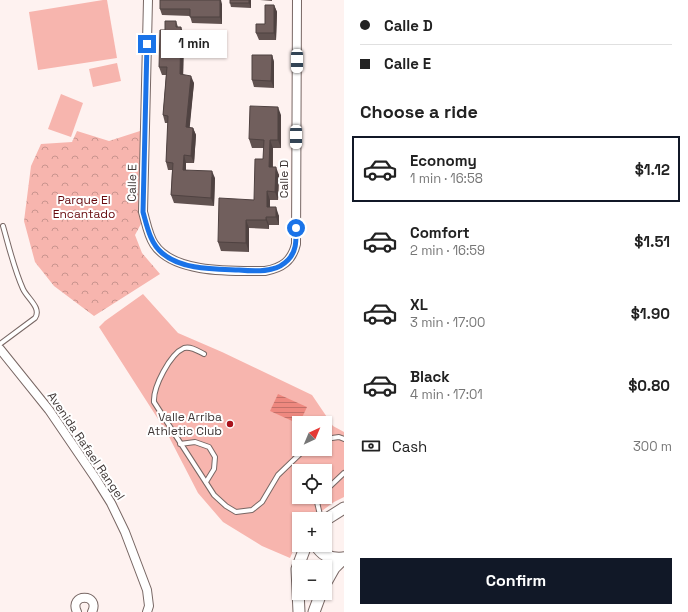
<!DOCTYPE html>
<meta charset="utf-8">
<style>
:root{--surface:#fff;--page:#f6f6f6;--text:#222;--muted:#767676;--line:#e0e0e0;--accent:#111827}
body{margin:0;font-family:"Space Grotesk",sans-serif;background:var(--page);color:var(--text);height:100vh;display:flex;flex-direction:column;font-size:15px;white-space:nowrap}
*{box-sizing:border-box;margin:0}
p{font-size:13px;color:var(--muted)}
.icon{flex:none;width:22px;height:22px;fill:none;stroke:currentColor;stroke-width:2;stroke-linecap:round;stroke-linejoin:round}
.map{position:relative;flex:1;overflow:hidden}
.sheet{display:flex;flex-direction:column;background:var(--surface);width:344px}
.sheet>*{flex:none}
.guide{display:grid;align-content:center;height:88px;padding:0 16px;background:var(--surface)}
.needle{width:26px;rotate:44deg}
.tools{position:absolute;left:292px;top:416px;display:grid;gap:8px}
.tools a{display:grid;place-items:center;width:40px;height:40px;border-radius:0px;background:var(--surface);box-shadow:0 1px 3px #0004;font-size:20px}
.end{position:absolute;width:18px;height:18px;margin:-9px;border:5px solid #1a73e8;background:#fff;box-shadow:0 0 0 2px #fff}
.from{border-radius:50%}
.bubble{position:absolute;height:28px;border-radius:0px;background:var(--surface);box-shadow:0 1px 3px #0004;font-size:13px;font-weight:700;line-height:28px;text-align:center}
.car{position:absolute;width:12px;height:24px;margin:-12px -6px;border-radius:5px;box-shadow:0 0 3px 1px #0007;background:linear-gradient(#fff 24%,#345 0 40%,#fff 0 76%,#345 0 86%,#fff 0)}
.guide b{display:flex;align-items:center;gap:14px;height:38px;font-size:15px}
.guide b+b{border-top:1px solid var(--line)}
.guide i{width:10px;height:10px;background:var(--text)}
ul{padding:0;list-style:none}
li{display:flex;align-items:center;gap:12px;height:66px;margin:0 8px 6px;padding:0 8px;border:2px solid transparent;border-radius:0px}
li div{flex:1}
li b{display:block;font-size:15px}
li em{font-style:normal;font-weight:700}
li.on{border-color:var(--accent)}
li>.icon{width:36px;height:36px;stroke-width:1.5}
h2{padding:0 16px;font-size:18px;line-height:48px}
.pay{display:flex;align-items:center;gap:10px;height:44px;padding:0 16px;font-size:15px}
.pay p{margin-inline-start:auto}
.button{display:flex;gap:8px;margin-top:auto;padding:8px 16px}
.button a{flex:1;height:46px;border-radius:0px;background:var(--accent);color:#fff;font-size:16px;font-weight:700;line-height:46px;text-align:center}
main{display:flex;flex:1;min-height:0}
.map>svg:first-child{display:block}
.park{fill:url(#park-crowns)}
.pitch{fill:#f7b5ae;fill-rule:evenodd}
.water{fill:url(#water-rules)}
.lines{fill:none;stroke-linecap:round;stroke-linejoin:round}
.service-casing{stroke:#786764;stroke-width:6}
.minor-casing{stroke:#786764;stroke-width:10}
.tertiary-casing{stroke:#786764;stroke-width:13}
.service{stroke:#fff;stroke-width:4}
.minor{stroke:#fff;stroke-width:8}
.tertiary{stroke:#fff;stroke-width:11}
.wall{fill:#615250}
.shaded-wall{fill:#4f4241}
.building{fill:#715f5d;stroke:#4f4241}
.route{stroke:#1a73e8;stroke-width:5}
.poi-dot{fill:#a8131c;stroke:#fff;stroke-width:1.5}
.labels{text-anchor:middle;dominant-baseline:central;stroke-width:4;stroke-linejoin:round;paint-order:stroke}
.street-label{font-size:12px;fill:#403837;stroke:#fff}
.park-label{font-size:12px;fill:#680b0f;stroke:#fff}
.poi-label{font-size:12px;fill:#403837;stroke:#fff;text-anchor:end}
</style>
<main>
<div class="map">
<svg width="344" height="612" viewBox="0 0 344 612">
<defs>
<pattern id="park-crowns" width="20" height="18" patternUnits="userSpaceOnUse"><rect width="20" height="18" fill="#f7b5ae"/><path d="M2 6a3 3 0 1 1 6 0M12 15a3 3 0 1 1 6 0" fill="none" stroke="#c9948e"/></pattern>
<pattern id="water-rules" width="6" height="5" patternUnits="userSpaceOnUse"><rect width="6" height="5" fill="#ee887f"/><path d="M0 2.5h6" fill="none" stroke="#c27069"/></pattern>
</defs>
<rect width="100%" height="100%" fill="#fef2f0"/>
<polygon class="park" points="77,131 109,141 140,131 142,222 135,235 142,253 160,274 94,316 54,286 35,262 24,221 31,166 41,144 72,142"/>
<g class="pitch">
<polygon points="103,0 107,0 117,58 38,70 29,12"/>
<polygon points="117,63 121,81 93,87 89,69"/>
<polygon points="61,94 83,103 71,137 48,129"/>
<path d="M143 294 178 333 222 352 312 395 333 426 344 432V497L334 502 311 519H299V538L290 558 262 546 223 522 198 493 167 433 99 327 105 321ZM299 423H325V449H299ZM299 471H325V497H299Z"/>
</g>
<polygon class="water" points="278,394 307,407 299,424 270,411"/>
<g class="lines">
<defs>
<g id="service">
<path d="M0 344 35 318C42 308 27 298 23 289 14 269 9 247 3 226"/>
<path d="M204 354C198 351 191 346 184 348 170 354 153 387 154 402L214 495 226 506 236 512 252 510 262 502 278 475 305 449"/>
<polyline points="325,439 339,437 344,439"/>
<polyline points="180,444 195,442 209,447 215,457 214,469 206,482"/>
<polyline points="325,491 344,473"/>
<polyline points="321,497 317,502 320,515 324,519"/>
</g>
<g id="minor">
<path d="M148 0 143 212C146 222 148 235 154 244 173 274 234 271 265 271 282 268 292 261 296 244L297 0"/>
<polyline points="0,349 49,410 96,479 111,503 125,532 147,590 149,606 147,612"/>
<path d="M77 612C68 593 101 593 92 612"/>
</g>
<g id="tertiary">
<polyline points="325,520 344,508"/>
<path d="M316 545C322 556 331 559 343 558"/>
<polyline points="325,584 334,568 344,558"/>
<polyline points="299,612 297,569 306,545"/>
<polyline points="314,612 321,593"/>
</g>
</defs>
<use href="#service" class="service-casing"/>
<use href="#minor" class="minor-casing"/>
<use href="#tertiary" class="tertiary-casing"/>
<use href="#service" class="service"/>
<use href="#minor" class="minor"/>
<use href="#tertiary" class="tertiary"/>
</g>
<g class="wall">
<polygon points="251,0 251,8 231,7 230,3"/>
<polygon points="260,0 272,0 272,1"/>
<polygon points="222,4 222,24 192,23 190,16 162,15 160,9"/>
<polygon points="274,5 277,12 276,40 259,40 256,33 265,24"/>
<polygon points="176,21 178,27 184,35 183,75 194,83 189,128 193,128 196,135 194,163 186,163 186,170 215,178 214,206 174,203 171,195 172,170 168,170 166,162 168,123 165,123 163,115 166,75 162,75 159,67 165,30"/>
<polygon points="272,55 274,62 274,88 254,87 252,80"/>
<polygon points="281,115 281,148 273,148 273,167 279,175 278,200 270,200 270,207 279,216 279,225 269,225 269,229 249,228 249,252 221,251 218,242 254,200 263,159 264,148 252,148 249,139"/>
</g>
<g class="shaded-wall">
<polygon points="220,0 221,0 222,4 222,24 220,17"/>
<polygon points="249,0 251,0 251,8 249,3"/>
<polygon points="274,5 277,12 276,40 274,33"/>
<polygon points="181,27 184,35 183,82 180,74"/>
<polygon points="272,55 274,62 274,88 271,81"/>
<polygon points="191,76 194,83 189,135 186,127"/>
<polygon points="278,107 281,115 281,148 278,140"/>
<polygon points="193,128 196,135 194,163 191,156"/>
<polygon points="270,140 273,148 272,175 269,167"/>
<polygon points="184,155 186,163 186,177 183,170"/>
<polygon points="276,167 279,175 278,200 275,192"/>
<polygon points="212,171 215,178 214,206 211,198"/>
<polygon points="267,191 270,200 270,215 267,207"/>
<polygon points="276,207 279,216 279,225 276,217"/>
<polygon points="266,217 269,225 269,229 266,220"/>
<polygon points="246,220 249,228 249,252 246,243"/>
</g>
<g class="building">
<polygon points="160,0 220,0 220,17 190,17 190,9 160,9"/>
<rect x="230" y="0" width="19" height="3"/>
<polygon points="265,5 274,5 274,33 256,33 256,24 265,24"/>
<polygon points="165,21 176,21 176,27 181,27 180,74 191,76 186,127 193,128 191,156 184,155 183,170 212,171 211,198 171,195 173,163 166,162 168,116 163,115 167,67 159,67 160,30 165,30"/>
<polygon points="252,55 272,55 271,81 252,80"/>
<polygon points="250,106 278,107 278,140 270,140 269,167 276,167 275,192 267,191 267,207 276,207 276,217 266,217 266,220 246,220 246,243 218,242 219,198 254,200 255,159 263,159 264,140 249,139"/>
</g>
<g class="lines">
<path class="route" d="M147 44 143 212C147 226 150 243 162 253 182 270 214 269 239 270 250 271 262 272 272 269 278 268 284 264 288 260 297 251 296 240 296 228"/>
</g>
<circle class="poi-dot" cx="230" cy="424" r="4"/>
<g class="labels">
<g class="street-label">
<text transform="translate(284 179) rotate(-90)">Calle D</text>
<text transform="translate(132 183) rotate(-89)">Calle E</text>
<text transform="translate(86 446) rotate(56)">Avenida Rafael Rangel</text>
</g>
<g class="park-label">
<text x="84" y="200">Parque El<tspan x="84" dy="14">Encantado</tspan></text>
</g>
<g class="poi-label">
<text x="222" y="417">Valle Arriba<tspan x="222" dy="14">Athletic Club</tspan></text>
</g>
</g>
</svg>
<div class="tools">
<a><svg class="needle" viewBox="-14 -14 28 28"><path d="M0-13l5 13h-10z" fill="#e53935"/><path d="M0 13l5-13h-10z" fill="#767676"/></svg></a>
<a><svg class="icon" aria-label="locate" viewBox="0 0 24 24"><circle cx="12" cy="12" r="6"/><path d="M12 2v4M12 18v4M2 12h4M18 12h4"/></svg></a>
<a>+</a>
<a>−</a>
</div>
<i class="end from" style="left:296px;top:228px"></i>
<i class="end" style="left:147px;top:44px"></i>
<div class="bubble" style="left:161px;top:30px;width:66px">1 min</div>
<i class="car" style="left:297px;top:61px;rotate:180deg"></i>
<i class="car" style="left:296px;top:137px;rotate:180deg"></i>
</div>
<section class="sheet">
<div class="guide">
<b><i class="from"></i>Calle D</b>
<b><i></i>Calle E</b>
</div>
<h2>Choose a ride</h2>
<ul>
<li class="on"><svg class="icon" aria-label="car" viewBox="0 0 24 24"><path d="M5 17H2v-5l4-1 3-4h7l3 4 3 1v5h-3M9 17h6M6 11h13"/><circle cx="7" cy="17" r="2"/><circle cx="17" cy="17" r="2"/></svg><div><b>Economy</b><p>1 min · 16:58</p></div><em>$1.12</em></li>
<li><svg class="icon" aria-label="car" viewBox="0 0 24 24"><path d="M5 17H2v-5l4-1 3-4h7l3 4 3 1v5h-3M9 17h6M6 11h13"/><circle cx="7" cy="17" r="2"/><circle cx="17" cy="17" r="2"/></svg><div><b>Comfort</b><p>2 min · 16:59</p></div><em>$1.51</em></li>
<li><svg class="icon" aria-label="car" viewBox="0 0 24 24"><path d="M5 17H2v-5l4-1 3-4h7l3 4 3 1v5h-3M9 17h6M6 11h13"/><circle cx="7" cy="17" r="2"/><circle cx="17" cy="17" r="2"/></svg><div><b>XL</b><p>3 min · 17:00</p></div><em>$1.90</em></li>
<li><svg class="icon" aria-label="car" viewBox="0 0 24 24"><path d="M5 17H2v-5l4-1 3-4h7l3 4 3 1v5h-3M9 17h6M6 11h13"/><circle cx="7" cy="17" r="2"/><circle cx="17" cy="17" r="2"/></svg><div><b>Black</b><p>4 min · 17:01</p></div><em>$0.80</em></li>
</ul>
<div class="pay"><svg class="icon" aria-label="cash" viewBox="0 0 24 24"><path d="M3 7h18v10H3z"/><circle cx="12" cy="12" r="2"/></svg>Cash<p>300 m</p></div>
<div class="button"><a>Confirm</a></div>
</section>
</main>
